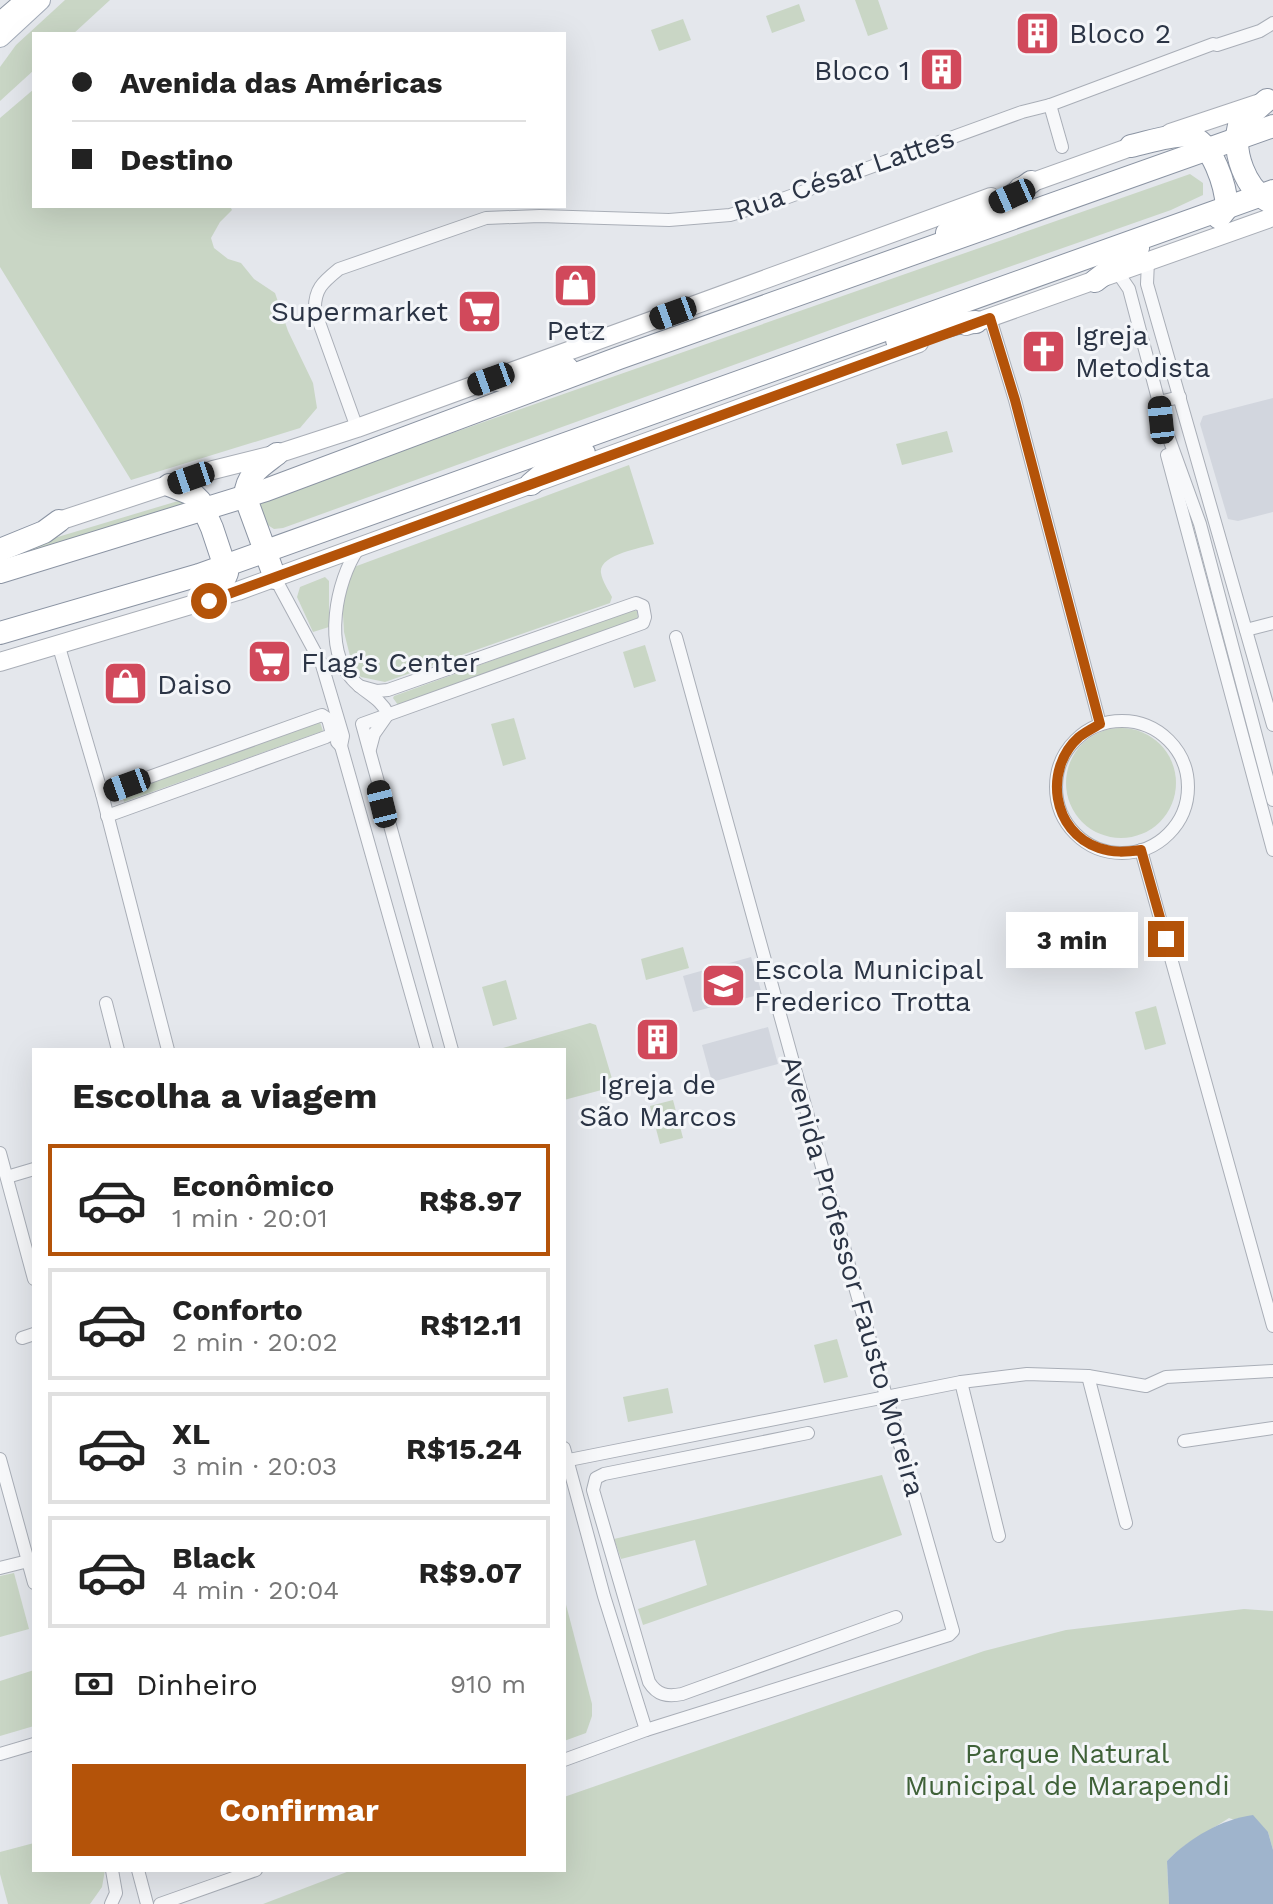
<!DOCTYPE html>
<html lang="pt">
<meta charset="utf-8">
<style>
:root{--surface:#fff;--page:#f6f6f6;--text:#222;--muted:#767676;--line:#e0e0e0;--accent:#b45309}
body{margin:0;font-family:"Work Sans",sans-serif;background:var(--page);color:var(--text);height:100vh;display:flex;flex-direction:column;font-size:30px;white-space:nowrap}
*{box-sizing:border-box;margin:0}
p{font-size:26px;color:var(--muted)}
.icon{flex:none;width:44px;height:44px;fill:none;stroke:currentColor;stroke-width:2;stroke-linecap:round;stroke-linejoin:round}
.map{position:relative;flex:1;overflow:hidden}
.side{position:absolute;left:32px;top:1048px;width:534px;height:824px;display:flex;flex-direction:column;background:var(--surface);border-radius:0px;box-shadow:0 8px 32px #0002}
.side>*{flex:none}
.banner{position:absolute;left:32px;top:32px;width:534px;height:176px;border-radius:0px;box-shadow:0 8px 32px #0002;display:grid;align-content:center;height:176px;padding:0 40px;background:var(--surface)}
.end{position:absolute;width:36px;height:36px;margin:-18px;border:10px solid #b45309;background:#fff;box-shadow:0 0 0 4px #fff}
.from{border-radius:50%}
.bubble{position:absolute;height:56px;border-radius:0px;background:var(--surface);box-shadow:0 8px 32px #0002;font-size:26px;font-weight:700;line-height:56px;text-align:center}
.car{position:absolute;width:24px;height:48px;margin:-24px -12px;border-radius:10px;box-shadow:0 0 6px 2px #0007;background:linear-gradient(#222 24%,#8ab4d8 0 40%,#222 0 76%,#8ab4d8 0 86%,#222 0)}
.banner b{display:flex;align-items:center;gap:28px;height:76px;font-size:30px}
.banner b+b{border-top:2px solid var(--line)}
.banner i{width:20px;height:20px;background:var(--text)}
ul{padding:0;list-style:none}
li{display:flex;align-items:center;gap:24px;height:112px;margin:0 16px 12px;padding:0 24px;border:4px solid var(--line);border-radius:0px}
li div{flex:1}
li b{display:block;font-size:30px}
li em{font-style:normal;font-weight:700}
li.selected{border-color:var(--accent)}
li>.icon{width:72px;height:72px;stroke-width:1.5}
h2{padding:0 40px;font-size:36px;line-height:96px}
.pay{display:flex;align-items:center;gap:20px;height:88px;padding:0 40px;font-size:30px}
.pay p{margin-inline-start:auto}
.button{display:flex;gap:16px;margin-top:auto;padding:16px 40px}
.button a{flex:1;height:92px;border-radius:0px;background:var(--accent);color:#fff;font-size:32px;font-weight:700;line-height:92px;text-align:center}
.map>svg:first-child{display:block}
.built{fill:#d2d6de}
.green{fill:#c9d6c5}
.water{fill:#9fb4cc}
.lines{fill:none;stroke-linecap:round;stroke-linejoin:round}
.street-casing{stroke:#a9aeb7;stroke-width:14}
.secondary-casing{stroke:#a9aeb7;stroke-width:20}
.primary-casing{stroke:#a3abb8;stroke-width:22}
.highway-casing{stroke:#8b94a3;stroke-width:24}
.street{stroke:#f7f8fa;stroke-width:12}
.secondary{stroke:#fff;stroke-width:18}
.primary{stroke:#fff;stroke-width:20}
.highway{stroke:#fff;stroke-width:22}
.route{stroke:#b45309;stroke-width:10}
.labels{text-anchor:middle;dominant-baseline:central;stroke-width:6;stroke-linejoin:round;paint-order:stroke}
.poi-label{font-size:28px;fill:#2b3445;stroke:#f4f6f9;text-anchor:start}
.street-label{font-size:28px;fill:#2b3445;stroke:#f4f6f9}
.park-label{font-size:28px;fill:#3f6138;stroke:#f4f6f9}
</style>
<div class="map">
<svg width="1273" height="1904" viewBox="0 0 1273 1904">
<rect width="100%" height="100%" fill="#e4e7ec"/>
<g class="built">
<polygon points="1273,398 1273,512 1238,521 1228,519 1200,424 1203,416"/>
<polygon points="751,957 762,994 693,1012 683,976"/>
<polygon points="768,1027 778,1064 712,1082 702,1045"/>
</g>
<g class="green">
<polygon points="65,0 110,0 73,34 34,34 34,70 0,101 0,67 16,45"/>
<polygon points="855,0 878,0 888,29 868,36"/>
<polygon points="799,4 805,21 772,33 766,16"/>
<polygon points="683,19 691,40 659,51 651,30"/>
<polygon points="34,89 34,206 230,206 232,210 220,222 211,238 214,248 228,259 241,263 254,279 275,293 288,331 313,383 317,408 300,428 131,480 0,267 0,118"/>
<polygon points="1190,174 1203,183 1203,195 1171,210 855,321 283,528 274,529 266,524 259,501"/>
<polygon points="947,431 953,452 902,465 896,444"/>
<path d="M629 465 654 544C641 548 598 555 601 573 602 581 609 591 612 597L610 603 385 682 361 677 353 668 344 632 342 597 354 567Z"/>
<polygon points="178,501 187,501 189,504 0,563 41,542"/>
<polygon points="325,577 329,581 329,627 313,632 297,597 300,587"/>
<polygon points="632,610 637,611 638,619 398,705 393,698 394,696"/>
<polygon points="645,645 656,681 634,688 623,652"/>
<polygon points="514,718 526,759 503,766 491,724"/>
<polygon points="320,722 323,731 124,802 122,793"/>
<circle cx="1121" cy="783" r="55"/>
<polygon points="683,947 689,968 646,980 641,959"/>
<polygon points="506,980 517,1019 493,1026 482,987"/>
<polygon points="1156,1006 1166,1044 1145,1050 1135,1012"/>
<polygon points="590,1023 596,1025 613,1082 609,1088 564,1100 564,1050 496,1050"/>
<polygon points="673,1100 683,1138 660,1144 650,1106"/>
<polygon points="837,1339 848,1377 824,1383 814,1345"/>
<polygon points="668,1388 673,1413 628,1422 623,1397"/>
<polygon points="882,1475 902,1535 643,1625 638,1609 707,1585 695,1540 621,1559 614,1539"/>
<polygon points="14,1573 29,1629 0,1637 0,1576"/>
<polygon points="564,1597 592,1704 592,1716 586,1733 564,1741"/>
<path d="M1244 1609 1273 1611V1850L1268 1832 1229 1818C1207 1833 1186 1841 1167 1861L1169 1904H263L352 1870H564V1797L984 1651 1066 1630Z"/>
<polygon points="34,1670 34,1726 0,1736 0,1681"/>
<polygon points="34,1843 34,1870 105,1870 102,1887 90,1904 8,1904 0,1874 0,1852"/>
</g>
<path class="water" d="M1253 1815 1268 1832 1273 1850V1904H1169L1167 1861C1189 1838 1222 1819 1253 1815Z"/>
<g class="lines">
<defs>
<g id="street">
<polyline points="1050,105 1062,147"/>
<polyline points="1148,261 1147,284 1273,725"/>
<polyline points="1118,273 1129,289 1167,433 1200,524 1273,800"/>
<polyline points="990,318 1015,400 1100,724"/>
<polyline points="1159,409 1159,402 1180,397"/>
<path d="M357 428 315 311C314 289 323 282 339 269L486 218 540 216 669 220 730 215 777 201 1022 112 1050 105 1213 44 1217 45 1260 31 1273 23"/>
<polyline points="1167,455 1273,850"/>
<path d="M358 549C336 581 323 648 352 679 364 693 380 697 388 714L374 734 370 749"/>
<polyline points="275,578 322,665 343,736 341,746 337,742"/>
<polyline points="1246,630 1273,623"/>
<polyline points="59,647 102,794 168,1050"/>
<polyline points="359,686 377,691 388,690 636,603 643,606 645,617 643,623 362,724 452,1050"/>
<circle cx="1122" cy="787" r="66"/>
<polyline points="341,746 427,1050"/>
<polyline points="102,794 322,715 328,719 332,734 326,737 107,816"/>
<polyline points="1141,850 1273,1326"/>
<polyline points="106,1003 118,1050"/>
<polyline points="0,1153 34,1279"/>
<polyline points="7,1177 34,1169"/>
<polyline points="22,1338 34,1334"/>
<polyline points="1088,1376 1126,1523"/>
<polyline points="961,1382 999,1536"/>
<path d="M808 1433 604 1474 596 1478 593 1490 649 1682C657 1695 667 1697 682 1694L896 1617"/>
<polyline points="1184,1441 1273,1428"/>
<polyline points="564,1448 604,1596 646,1730"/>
<polyline points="0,1459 34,1583"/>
<polyline points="564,1461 961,1382 1027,1374 1088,1376 1146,1386 1166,1377 1273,1371"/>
<polyline points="0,1568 28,1561"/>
<polyline points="0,1754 34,1744"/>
<polyline points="564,1760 646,1730 949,1635 953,1631 855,1287 676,637"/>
<polyline points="138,1870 147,1904"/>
<polyline points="111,1904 116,1893 112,1870"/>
<polyline points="160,1904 256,1870"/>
</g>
<g id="secondary">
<polyline points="1170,133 1263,102"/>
<polyline points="1019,187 1142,143"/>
<polyline points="966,326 1273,217"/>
<polyline points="59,521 213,470 277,454 357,428 991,197"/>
<polyline points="0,662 238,591 919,343"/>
</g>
<polyline id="primary" points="0,37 40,0"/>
<g id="highway">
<polyline points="0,24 28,0"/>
<path d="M1267 100 1239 125C1232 152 1245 189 1270 202"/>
<path d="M1131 146C1146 143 1175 133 1189 136 1213 142 1226 187 1227 208L1219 218"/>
<polyline points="947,233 977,212 1012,196 1031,182"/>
<polyline points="1095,281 1138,248"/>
<polyline points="897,340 958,323 976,322"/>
<path d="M491 379C514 384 543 371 567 368"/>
<polyline points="531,484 551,467 584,453"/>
<polyline points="169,485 194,495 200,501 212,528 227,573 220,589 209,601"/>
<polyline points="0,550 44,532 59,521"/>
<polyline points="0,572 266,490 619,358 1273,126"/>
<path d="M275 578 245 496C247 474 260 467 277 454"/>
<polyline points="0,633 199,575 1273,191"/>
</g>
</defs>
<use href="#street" class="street-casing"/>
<use href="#secondary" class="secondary-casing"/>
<use href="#primary" class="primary-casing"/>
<use href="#highway" class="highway-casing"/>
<use href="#street" class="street"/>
<use href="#secondary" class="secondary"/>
<use href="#primary" class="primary"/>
<use href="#highway" class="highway"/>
</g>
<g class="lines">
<path class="route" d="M209 601 990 318 1015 400 1100 724C1093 728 1085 732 1079 737 1043 769 1052 832 1099 848 1113 853 1126 852 1141 850L1166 939"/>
</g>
<defs>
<symbol id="building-square" viewBox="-11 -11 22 22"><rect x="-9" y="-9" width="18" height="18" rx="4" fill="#d1495b" stroke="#f4f6f9"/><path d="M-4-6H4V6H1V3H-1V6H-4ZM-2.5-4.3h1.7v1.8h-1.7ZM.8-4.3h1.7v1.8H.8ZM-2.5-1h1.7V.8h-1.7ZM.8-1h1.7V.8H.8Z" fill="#fff"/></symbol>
<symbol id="shop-square" viewBox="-11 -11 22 22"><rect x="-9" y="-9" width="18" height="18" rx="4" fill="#d1495b" stroke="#f4f6f9"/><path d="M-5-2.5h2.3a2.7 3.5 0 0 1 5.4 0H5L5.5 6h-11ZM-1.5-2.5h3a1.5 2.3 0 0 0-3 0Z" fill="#fff"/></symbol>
<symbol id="supermarket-square" viewBox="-11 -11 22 22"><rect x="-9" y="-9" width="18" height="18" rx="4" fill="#d1495b" stroke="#f4f6f9"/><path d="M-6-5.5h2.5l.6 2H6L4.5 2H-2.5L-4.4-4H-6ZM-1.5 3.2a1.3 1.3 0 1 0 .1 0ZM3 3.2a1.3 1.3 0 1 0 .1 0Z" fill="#fff"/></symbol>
<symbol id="church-square" viewBox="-11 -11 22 22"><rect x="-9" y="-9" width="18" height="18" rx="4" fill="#d1495b" stroke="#f4f6f9"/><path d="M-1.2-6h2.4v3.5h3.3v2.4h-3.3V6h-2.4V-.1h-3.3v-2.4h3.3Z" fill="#fff"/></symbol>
<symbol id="school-square" viewBox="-11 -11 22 22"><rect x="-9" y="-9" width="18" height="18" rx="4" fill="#d1495b" stroke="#f4f6f9"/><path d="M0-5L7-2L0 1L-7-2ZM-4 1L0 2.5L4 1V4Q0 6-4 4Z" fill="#fff"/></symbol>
</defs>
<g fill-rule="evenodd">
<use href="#building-square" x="1012" y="8" width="51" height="51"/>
<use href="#building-square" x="916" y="44" width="51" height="51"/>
<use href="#shop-square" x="550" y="260" width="51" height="51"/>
<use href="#supermarket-square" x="454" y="286" width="51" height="51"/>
<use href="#church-square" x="1018" y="326" width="51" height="51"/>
<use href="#supermarket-square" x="244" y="636" width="51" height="51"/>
<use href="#shop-square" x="100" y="658" width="51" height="51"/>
<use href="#school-square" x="698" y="960" width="51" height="51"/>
<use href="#building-square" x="632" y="1014" width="51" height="51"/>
</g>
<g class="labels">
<g class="poi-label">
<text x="1069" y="33">Bloco 2</text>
<text x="910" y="70" text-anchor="end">Bloco 1</text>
<text x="448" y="311" text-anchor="end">Supermarket</text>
<text x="576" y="330" text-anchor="middle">Petz</text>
<text x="1075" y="335">Igreja<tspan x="1075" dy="32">Metodista</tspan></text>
<text x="301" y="662">Flag's Center</text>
<text x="157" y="684">Daiso</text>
<text x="754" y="969">Escola Municipal<tspan x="754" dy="32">Frederico Trotta</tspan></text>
<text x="658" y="1084" text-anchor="middle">Igreja de<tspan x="658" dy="32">São Marcos</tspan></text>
</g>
<g class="street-label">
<text transform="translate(844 174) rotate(-19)">Rua César Lattes</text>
<text transform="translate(853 1276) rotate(74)">Avenida Professor Fausto Moreira</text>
</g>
<g class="park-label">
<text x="1067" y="1753">Parque Natural<tspan x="1067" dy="32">Municipal de Marapendi</tspan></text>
</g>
</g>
</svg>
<i class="end from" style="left:209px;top:601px"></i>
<i class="end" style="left:1166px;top:939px"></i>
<div class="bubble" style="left:1006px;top:912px;width:132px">3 min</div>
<i class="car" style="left:1012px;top:196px;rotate:246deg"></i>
<i class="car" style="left:673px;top:313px;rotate:250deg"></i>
<i class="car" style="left:491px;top:379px;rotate:250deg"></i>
<i class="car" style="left:1161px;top:420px;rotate:354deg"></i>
<i class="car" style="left:191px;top:478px;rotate:251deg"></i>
<i class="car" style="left:127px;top:785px;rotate:250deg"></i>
<i class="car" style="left:382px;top:804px;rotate:346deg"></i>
<div class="banner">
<b><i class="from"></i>Avenida das Américas</b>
<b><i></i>Destino</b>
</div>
<section class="side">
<h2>Escolha a viagem</h2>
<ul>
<li class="selected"><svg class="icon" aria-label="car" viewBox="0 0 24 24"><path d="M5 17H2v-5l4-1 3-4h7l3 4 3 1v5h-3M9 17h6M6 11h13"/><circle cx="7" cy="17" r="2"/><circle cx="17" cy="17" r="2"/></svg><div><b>Econômico</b><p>1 min · 20:01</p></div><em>R$8.97</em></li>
<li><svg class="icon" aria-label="car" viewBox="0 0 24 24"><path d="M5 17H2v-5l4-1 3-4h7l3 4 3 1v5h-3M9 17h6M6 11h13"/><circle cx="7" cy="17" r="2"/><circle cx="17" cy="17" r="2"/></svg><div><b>Conforto</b><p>2 min · 20:02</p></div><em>R$12.11</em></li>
<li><svg class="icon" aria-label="car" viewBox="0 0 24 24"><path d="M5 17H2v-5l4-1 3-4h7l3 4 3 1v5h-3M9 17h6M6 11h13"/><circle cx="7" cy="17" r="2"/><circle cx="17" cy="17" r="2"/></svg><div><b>XL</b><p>3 min · 20:03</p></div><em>R$15.24</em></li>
<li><svg class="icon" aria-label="car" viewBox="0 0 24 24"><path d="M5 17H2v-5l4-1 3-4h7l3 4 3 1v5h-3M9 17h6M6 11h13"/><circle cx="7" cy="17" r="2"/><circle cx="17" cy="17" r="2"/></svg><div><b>Black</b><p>4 min · 20:04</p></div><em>R$9.07</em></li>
</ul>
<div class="pay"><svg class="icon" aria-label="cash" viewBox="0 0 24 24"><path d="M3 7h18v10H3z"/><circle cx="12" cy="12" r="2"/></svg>Dinheiro<p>910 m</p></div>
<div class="button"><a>Confirmar</a></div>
</section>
</div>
